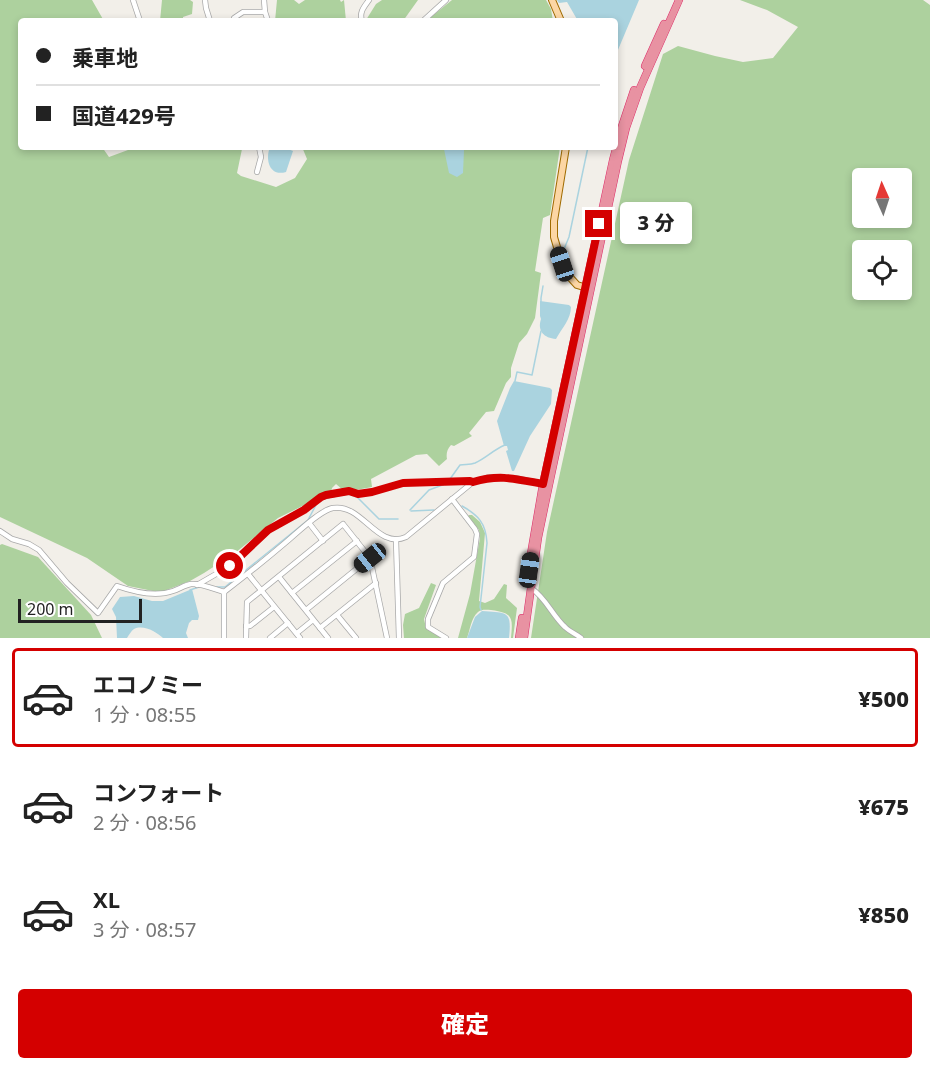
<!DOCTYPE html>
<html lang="ja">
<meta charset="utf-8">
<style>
:root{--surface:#fff;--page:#f2f2f2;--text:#222;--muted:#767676;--line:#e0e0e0;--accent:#d40000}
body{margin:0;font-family:"Noto Sans","Noto Sans JP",sans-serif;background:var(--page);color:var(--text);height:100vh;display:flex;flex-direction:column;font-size:22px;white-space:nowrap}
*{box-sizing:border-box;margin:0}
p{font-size:20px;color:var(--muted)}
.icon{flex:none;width:33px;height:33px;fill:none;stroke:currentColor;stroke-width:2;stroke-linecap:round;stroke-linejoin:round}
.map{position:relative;height:638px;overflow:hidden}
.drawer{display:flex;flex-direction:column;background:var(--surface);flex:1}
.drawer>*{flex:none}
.top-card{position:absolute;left:18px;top:18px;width:600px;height:132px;border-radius:6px;box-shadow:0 3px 9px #0003;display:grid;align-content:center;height:132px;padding:0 18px;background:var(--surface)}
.needle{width:39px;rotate:357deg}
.tools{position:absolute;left:852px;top:168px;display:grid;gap:12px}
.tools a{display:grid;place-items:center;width:60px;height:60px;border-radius:6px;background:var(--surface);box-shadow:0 3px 9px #0003;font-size:30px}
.scale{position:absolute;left:18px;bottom:15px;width:124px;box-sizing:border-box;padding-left:6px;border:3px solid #222;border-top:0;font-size:16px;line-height:21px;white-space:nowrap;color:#222;-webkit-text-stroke:4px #fff;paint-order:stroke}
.end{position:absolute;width:27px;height:27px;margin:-14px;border:8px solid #d40000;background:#fff;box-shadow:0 0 0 3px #fff}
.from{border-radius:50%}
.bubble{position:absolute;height:42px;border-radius:6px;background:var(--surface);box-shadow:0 3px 9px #0003;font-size:20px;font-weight:800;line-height:42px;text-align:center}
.car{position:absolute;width:18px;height:36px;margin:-18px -9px;border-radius:8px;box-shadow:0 0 4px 2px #0007;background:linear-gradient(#222 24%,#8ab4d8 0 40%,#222 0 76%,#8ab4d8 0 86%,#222 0)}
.top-card b{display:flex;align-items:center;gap:21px;height:57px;font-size:22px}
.top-card b+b{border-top:2px solid var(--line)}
.top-card i{width:15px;height:15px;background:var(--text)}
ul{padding:10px 0 0;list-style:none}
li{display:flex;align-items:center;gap:18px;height:99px;margin:0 12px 9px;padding:0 6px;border:3px solid transparent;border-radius:6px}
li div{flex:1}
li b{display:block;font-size:22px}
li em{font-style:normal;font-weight:800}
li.current{border-color:var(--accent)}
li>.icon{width:54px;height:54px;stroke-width:1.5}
.primary-button{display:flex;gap:12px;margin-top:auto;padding:12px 18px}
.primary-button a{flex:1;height:69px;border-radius:6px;background:var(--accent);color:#fff;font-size:24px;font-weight:800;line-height:69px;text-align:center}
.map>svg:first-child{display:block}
.forest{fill:#add19e;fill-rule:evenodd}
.water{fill:#aad3df}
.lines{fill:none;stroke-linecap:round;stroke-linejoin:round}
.stream{stroke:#aad3df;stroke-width:1.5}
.minor-casing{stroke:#a9a9a9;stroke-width:6}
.major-casing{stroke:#a06b00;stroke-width:8}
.highway-casing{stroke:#dc2a67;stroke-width:8}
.minor{stroke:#fff;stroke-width:4.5}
.major{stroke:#fcd6a4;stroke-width:6}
.highway{stroke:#e892a2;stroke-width:7}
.route{stroke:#d40000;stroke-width:8}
</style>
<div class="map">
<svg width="930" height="638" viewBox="0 0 930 638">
<rect width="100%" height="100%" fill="#f2efe9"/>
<g class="forest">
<path d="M0 0H92L104 21H21V147H102L109 157 128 150 132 147H216L226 150 231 147H241L242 149 237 173 241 176 276 187 295 178 307 159 302 147H560L550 215 543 218 535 271 541 273 535 318 527 334 519 343 511 368V377L506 383 494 411 486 412 469 433 472 436 454 446 451 445C447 449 446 454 447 459L439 466 427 454 416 455 371 479 372 487 356 490H343L336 484 332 488 331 492 278 518 235 553 204 573 190 581 164 591H153L128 586 87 558 0 517Z"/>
<polygon points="162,0 190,0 193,2 192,14 183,17 183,21 160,21"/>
<polygon points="277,0 294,0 299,4 305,0 340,0 341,2 344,0 346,21 275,21"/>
<polygon points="382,0 418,0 403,21 368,21 366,20 376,4"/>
<polygon points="452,0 546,0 551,9 553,21 426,21"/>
<path d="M740 0H923L930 5V638H531L547 532 629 160 663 54 678 46 715 56 743 62 773 58 798 27 767 10ZM862 178H902V218H862ZM862 250H902V290H862Z"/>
<path d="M469 515H472L480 522 485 533 479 601 485 603 494 599 504 584 507 585 506 598 517 608 513 638H511C513 617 513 613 491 610 486 610 482 609 478 612 471 618 470 630 467 638H458L470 594 480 538 479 530 468 516Z"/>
<polygon points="2,544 38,557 91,615 102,638 0,638 0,545"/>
<polygon points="431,583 436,585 424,619 426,628 443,638 404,638 403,625 405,614 419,608"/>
</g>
<g class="water">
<polygon points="557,0 639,0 615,57 615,21 578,21 567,2 559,3"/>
<path d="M270 147H283L293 151 286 172C269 177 265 159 270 147Z"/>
<polygon points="444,149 464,150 463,173 457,177 449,173"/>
<path d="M540 301 569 305 571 307C571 319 562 328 556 339 544 338 537 331 541 319L540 316Z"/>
<polygon points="514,381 550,388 552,390 551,404 530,436 514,471 512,471 506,451 508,450 507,446 504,446 497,421 510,388"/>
<path d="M192 589 199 616 198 620H192L189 623 186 633 188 638H163C157 632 143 624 134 629 131 631 129 635 127 638H117L116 617 112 609 120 597 134 596 152 601H163Z"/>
<path d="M482 611C507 613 512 610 509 638H467L475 617Z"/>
</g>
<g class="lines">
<g class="stream">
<polyline points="562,254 569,237 588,147"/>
<polyline points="541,302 541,298 543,286"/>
<polyline points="515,381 517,372 532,375 541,331"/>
<path d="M450 479 460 465C465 464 470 465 475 463 486 458 493 450 505 445"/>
<path d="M462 506C478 515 486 523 487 543L480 607 481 610"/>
<polyline points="410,510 429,490 445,484"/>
<polyline points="411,511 434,510"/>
<polyline points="217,587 225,587 308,520 317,503 325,498 348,494 357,497 379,519 398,519"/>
<polyline points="190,590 199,587"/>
</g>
<defs>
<g id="minor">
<polyline points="133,0 140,21"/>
<polyline points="205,0 206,8 210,21"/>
<polyline points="264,0 265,12 268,21"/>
<polyline points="234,21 234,18 243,12 265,12"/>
<path d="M362 21C359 12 364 7 369 0"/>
<polyline points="423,21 446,0"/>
<polyline points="257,172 261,157 259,147"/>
<polyline points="309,523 323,541"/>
<path d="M0 531 12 539 29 544 39 550 67 583 98 613 117 586C134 592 156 597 173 591 179 589 185 585 191 584 201 583 214 589 224 592"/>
<polyline points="396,540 399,638"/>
<polyline points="248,574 300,638"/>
<polyline points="279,577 328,638"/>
<polyline points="197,585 230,566 269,530 304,510 321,497 349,491 358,494 372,492 403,483 470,481 473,482"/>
<path d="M531 588C546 598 552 615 565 627 570 632 576 634 581 638"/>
<path d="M224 592C245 576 265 560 285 543 296 534 320 510 333 508 362 503 377 550 406 537L473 482 489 477 499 478H515L544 484"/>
<polyline points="292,593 357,541"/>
<polyline points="306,610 370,558"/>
<polyline points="337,615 356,638"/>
<polyline points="246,626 250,626 274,607"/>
<polyline points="320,628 376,583"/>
<polyline points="297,633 313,620"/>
<polyline points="224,638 224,592"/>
<polyline points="246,638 247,602 343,524 370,558 387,638"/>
<polyline points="270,638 288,623"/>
<polyline points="446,638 428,627 428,619 443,583 474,557 477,534 475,529 452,499"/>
</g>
<g id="major">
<polyline points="552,0 561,21"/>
<polyline points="566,147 554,221 554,237 562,264 567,274 577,285 587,288"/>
</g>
<g id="highway">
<polyline points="645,66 664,24"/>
<polyline points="529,565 543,484 613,160 622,126 634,90"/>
<polyline points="519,638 522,618"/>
<polyline points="524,638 538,538 549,485 618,161 626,128 640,88 679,0"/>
</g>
</defs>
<use href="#minor" class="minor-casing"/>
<use href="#major" class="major-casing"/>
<use href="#highway" class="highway-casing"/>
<use href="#minor" class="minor"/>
<use href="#major" class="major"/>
<use href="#highway" class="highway"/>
</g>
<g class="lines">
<path class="route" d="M230 566 268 530 304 510 321 497 326 495 349 491 358 494 372 492 403 483 470 481 473 482C500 474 516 479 543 484L599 224"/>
</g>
</svg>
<div class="tools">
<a><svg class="needle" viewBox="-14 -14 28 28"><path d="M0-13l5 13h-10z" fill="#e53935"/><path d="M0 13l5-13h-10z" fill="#767676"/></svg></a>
<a><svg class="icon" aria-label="locate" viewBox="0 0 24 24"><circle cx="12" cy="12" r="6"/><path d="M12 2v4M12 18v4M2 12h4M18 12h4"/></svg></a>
</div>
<div class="scale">200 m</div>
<i class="end from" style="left:230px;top:566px"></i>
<i class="end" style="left:599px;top:224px"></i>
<div class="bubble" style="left:620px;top:202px;width:72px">3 分</div>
<i class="car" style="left:562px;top:264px;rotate:342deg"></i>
<i class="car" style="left:370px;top:558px;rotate:231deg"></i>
<i class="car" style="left:529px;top:570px;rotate:8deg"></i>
<div class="top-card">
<b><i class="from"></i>乗車地</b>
<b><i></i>国道429号</b>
</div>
</div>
<section class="drawer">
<ul>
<li class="current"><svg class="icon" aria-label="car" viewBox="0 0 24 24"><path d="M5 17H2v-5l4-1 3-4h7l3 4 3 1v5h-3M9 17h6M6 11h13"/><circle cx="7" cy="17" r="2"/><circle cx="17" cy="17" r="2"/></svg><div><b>エコノミー</b><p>1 分 · 08:55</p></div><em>¥500</em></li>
<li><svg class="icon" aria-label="car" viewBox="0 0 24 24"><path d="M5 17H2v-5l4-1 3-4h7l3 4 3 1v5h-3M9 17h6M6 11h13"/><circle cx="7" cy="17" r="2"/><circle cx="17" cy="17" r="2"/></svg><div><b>コンフォート</b><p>2 分 · 08:56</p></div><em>¥675</em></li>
<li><svg class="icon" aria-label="car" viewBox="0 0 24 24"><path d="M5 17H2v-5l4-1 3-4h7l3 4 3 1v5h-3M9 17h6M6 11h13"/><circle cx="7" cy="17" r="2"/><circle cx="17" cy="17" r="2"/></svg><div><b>XL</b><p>3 分 · 08:57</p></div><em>¥850</em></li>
</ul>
<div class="primary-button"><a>確定</a></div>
</section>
